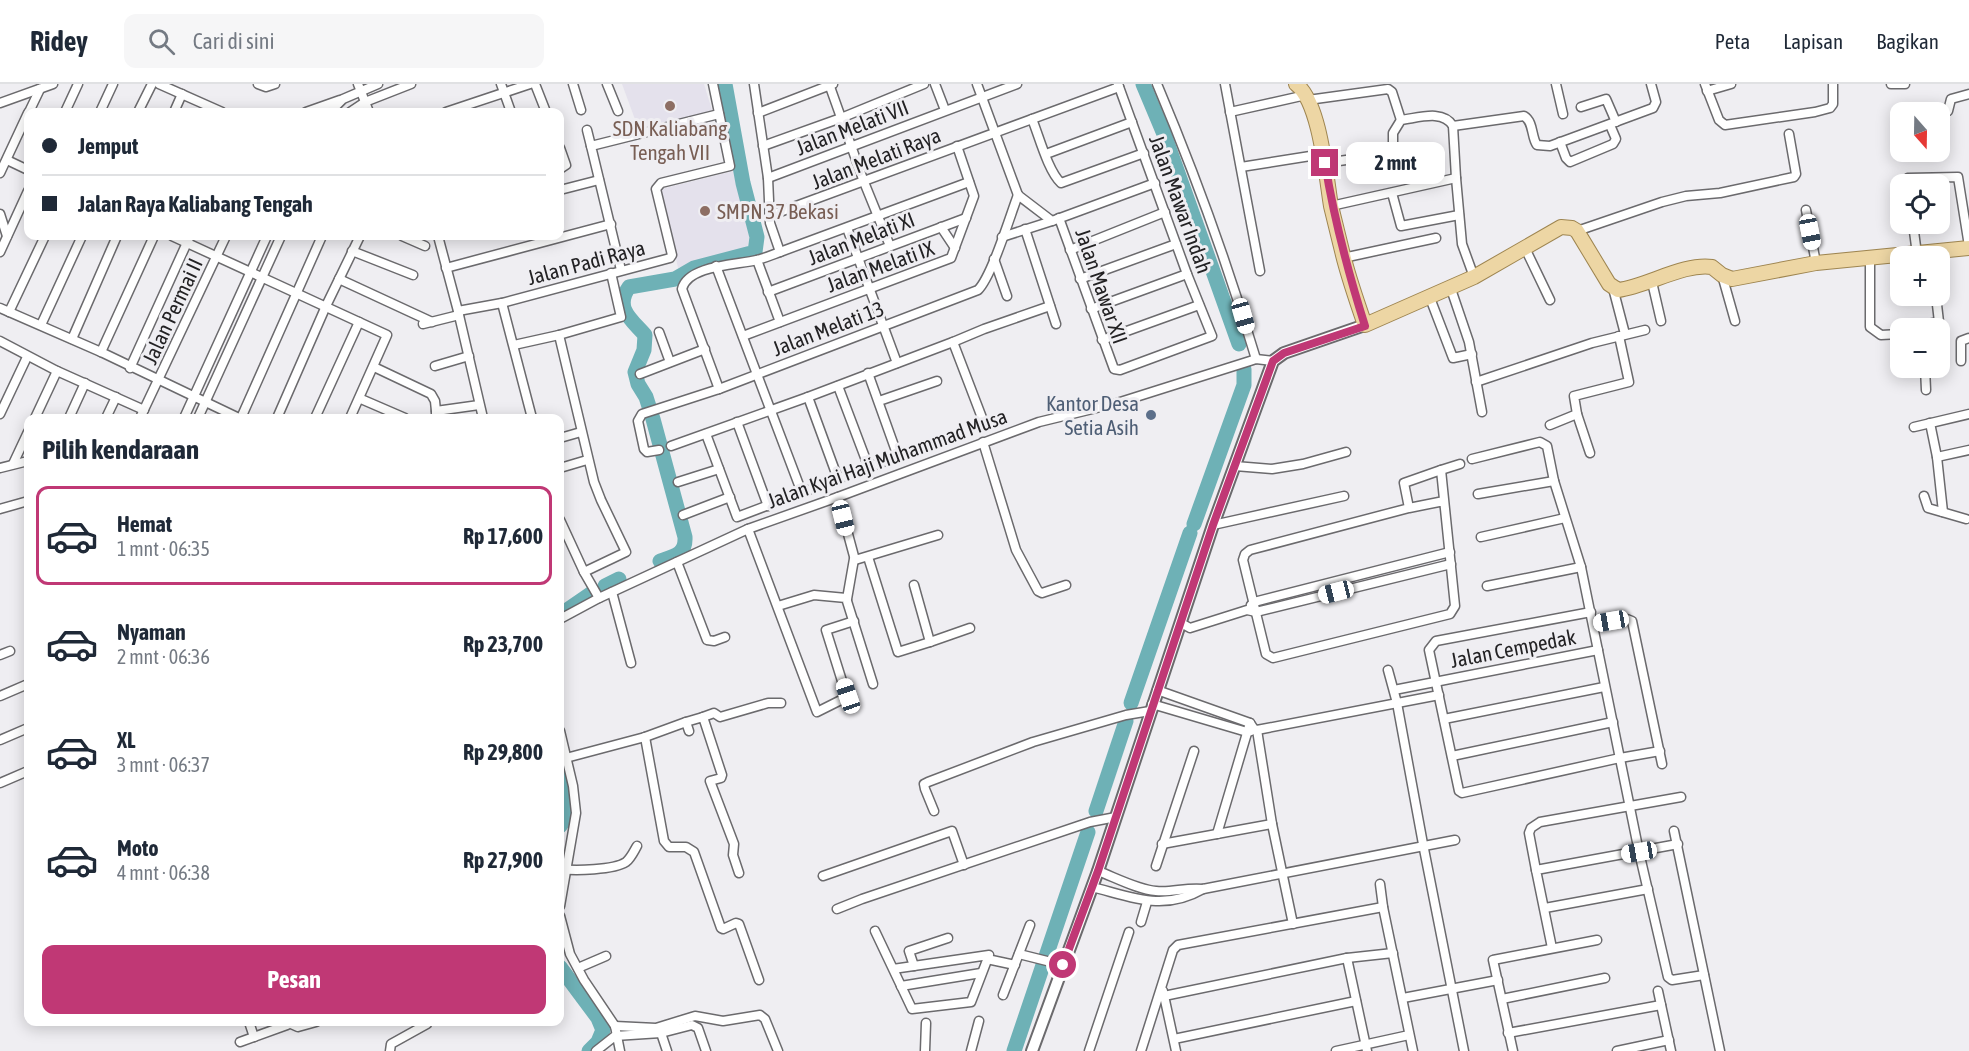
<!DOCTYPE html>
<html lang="id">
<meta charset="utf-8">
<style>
:root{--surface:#fff;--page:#f6f6f7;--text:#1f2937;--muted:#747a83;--line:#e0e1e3;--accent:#c03875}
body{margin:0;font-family:"Asap Condensed",sans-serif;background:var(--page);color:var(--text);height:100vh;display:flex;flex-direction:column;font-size:22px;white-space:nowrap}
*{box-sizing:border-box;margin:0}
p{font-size:20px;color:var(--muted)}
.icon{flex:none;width:33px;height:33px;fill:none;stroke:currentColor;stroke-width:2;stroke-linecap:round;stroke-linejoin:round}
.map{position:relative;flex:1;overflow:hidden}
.panel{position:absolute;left:24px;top:330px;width:540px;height:612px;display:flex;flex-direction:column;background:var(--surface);border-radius:12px;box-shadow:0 3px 15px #0003}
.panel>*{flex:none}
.banner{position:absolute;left:24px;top:24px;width:540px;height:132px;border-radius:12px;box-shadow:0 3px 15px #0003;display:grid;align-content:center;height:132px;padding:0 18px;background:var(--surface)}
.needle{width:39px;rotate:160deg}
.buttons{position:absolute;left:1890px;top:18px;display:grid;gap:12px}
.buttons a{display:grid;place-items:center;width:60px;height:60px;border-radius:12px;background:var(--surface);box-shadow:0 3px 15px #0003;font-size:30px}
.end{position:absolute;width:27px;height:27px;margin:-14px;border:8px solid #c03875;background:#fff;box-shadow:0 0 0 3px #fff}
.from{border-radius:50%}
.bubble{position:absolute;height:42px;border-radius:12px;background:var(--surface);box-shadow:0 3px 15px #0003;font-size:20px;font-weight:700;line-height:42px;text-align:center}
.car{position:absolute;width:18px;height:36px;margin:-18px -9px;border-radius:8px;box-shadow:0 0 4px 2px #0007;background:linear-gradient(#fff 24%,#345 0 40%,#fff 0 76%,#345 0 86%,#fff 0)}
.banner b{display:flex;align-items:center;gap:21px;height:57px;font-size:22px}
.banner b+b{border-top:2px solid var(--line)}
.banner i{width:15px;height:15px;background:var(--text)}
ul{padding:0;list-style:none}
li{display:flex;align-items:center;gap:18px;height:99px;margin:0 12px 9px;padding:0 6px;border:3px solid transparent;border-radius:12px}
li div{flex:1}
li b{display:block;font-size:22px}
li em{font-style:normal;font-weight:700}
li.selected{border-color:var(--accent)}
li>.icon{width:54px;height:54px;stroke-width:1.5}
h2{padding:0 18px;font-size:27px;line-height:72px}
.primary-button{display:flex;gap:12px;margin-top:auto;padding:12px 18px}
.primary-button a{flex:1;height:69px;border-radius:12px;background:var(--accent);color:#fff;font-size:24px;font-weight:700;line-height:69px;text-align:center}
header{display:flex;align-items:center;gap:36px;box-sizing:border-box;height:84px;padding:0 30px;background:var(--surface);border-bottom:2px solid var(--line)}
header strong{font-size:28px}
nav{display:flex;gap:33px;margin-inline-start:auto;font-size:21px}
.search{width:420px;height:54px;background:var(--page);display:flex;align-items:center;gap:15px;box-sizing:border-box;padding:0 21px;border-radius:12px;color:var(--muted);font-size:22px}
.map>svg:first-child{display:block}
.built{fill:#e4e1ec}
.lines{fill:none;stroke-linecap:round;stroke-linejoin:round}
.river{stroke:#6eb1b6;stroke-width:15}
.minor-casing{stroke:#6b6a6d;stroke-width:11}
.tertiary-casing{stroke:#6b6a6d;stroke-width:14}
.primary-casing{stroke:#9e8550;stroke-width:16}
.minor{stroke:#fff;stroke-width:8}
.tertiary{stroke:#fff;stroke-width:10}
.primary{stroke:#edd6a4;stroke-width:14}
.route{stroke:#c03875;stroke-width:8}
.education-dot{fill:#8d6e63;stroke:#efeef2;stroke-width:2}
.service-dot{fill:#5c6f8a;stroke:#efeef2;stroke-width:2}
.labels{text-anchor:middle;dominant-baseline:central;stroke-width:6;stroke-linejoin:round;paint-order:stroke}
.street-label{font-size:21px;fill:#232224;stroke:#efeef2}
.education-label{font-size:21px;fill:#785e54;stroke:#efeef2}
.service-label{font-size:21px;fill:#4e5e75;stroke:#efeef2;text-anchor:end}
</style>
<header>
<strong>Ridey</strong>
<div class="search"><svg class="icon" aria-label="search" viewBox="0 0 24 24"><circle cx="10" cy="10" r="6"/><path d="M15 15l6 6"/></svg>Cari di sini</div>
<nav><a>Peta</a><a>Lapisan</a><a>Bagikan</a></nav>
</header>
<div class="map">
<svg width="1969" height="967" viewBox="0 0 1969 967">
<rect width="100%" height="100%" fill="#efeef2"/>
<g class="built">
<polygon points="622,0 704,0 712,26 640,49"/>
<polygon points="734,87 750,150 747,165 678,184 661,105"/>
</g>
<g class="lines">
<g class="river">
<polyline points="1143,0 1164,50 1239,260"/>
<polyline points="1194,440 1244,301 1244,285"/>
<path d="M660 477C675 472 686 470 685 453L653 335 646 313 638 300 635 288 644 266 645 251C631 235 614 224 629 203L675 195 694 184 755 168 757 153 743 99 725 0"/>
<polyline points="605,502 619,495"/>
<polyline points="560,531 592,509"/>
<polyline points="1131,619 1190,449"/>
<polyline points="560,688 567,716 568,730 560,742"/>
<polyline points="1096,727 1126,637"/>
<polyline points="560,883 598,934 603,946 598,958 589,967"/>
<polyline points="1014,967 1088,748"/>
</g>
<defs>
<g id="minor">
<polyline points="159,0 222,28"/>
<polyline points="258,0 266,3 275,0"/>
<polyline points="358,0 369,28"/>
<polyline points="501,0 511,28"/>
<polyline points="535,0 546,28"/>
<polyline points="573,0 581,26"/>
<polyline points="607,0 618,27"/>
<polyline points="754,0 768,94 770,139 780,168"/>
<polyline points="829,0 864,98 890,162"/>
<polyline points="935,0 945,26"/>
<polyline points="977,0 1018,111"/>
<path d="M1157 0C1195 90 1228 181 1256 275"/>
<polyline points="1225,0 1260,187"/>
<polyline points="1556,0 1563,30"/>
<polyline points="1705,0 1719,36 1725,41 1815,28 1830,24 1833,20 1833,0"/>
<polyline points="1891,0 1905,0"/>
<polyline points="1707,7 1731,0"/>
<polyline points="1308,16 1388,5 1392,8 1401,36"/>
<polyline points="0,19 53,0"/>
<polyline points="1581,23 1606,15 1616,38"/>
<polyline points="1948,27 1951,15 1969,10"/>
<polyline points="29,28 40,5"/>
<polyline points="65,28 78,0"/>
<polyline points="100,28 113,0"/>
<polyline points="138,28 152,0"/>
<polyline points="174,28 182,10"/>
<polyline points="306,28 340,16"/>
<polyline points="330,28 343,15 378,0"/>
<polyline points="350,28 365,18 411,0"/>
<polyline points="446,28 530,0"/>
<polyline points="1230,28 1306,11"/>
<polyline points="758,29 833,0"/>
<path d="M1032 35C1039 52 1048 87 1061 99L1144 69"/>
<path d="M1453 42 1524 32C1534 38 1531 53 1537 61L1550 62 1653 24 1656 18 1651 0"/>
<polyline points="587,46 591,62"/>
<polyline points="1560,58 1566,74 1570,78 1613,60 1616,55 1610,41"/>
<polyline points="763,62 841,34 924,0"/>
<polyline points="560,64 566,81 560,85"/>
<polyline points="1046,70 1132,38"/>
<polyline points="7,76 28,86"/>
<path d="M1325 79 1353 75 1393 66V49L1401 36C1418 34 1443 25 1453 42L1456 94 1462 160 1474 193"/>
<polyline points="1241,83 1323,70"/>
<polyline points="0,89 28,29"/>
<polyline points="768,94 1017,0"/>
<polyline points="1909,100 1908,94 1958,93 1969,162"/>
<polyline points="560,106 599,96"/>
<polyline points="1392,109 1401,142 1459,131"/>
<polyline points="1018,111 1052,137 1155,99"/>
<polyline points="1331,122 1456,94"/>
<polyline points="1806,126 1816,179"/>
<polyline points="0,130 7,152"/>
<polyline points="769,132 1119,3"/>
<polyline points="1059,134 1114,285 1120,286 1212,252 1187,190 1118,0"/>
<polyline points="1913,140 1917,170"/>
<polyline points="941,143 955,164"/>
<polyline points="847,144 897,279"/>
<polyline points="1025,145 1056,240"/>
<polyline points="1577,147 1662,118 1686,112 1720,109 1794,93 1796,90 1789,50"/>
<polyline points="172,152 387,251 350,334"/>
<polyline points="402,152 425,162"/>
<polyline points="438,152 458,227 483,334"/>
<polyline points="1002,153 1052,137"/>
<polyline points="1525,164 1550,216"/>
<polyline points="1070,166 1165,128"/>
<polyline points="352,167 413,191"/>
<polyline points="0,168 28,107"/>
<polyline points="1343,174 1436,154"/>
<polyline points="994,175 1007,212"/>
<polyline points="757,176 780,238"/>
<polyline points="1870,178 1870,243 1881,251 1900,250"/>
<polyline points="716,182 802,409"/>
<polyline points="446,184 611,140"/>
<polyline points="621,186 591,62 719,30"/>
<polyline points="1722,191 1735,237"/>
<polyline points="339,195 432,238"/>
<polyline points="1080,195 1176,160"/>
<polyline points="1652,198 1661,237"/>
<polyline points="1613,204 1625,250"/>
<polyline points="1451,205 1469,258 1482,328"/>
<polyline points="768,208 966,134"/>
<polyline points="1430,214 1453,274 1472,270"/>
<polyline points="502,219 532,334"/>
<polyline points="0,224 101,268 239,334"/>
<polyline points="1091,225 1187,190"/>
<polyline points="458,227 502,219 670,174 672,171 656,105 661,99 730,82 713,0"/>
<polyline points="9,228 45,152"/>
<polyline points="423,240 459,231"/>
<polyline points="41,241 82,152"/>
<polyline points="1923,244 1923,241 1939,238 1936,212"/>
<polyline points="659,248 670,278"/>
<polyline points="743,252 951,174 974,112 957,62"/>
<polyline points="72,255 117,152"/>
<polyline points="1102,256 1199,221"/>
<polyline points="0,257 57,287 144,326"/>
<polyline points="953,258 984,245 1050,222"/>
<polyline points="514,261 559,251"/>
<polyline points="101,268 154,152"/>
<polyline points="1961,277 1961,257 1969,254"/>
<polyline points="435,282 469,272"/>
<polyline points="374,283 431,310 435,317 436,327"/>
<polyline points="130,284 190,152"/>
<polyline points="1925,284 1926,306"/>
<polyline points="640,290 705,265"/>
<polyline points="1476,298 1592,259 1645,246"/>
<polyline points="838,302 869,384"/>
<path d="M719 305 682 205C688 181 737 181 757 176 765 174 772 171 780 168L969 98"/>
<polyline points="808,313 838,395"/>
<polyline points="361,315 405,334"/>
<polyline points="879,317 937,297"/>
<polyline points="0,330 27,273"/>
<polyline points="1577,330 1590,369"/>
<polyline points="35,334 57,287"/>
<polyline points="69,334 85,299"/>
<polyline points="106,334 116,313"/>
<polyline points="140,334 226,152"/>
<polyline points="184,334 267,152"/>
<polyline points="198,334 281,152"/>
<polyline points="241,334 322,152"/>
<polyline points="277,334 326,222 360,152"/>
<polyline points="315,334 359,238"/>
<polyline points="436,334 436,327 479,321"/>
<polyline points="737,338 768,422"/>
<polyline points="1930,339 1937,373 1943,428"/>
<polyline points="1550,341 1577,330 1574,312 1629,298 1619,252"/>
<polyline points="1914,343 1969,330"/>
<polyline points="706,350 737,433 896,373 897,370 868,289"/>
<polyline points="560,354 581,348"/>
<polyline points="983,358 1016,466 1038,507 1042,509 1066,501"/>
<polyline points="671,362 808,313 953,258 984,339"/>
<path d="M659 366 647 368 644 365 638 337 642 330 719 305 978 206C992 192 1010 132 1018 111"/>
<polyline points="1937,373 1969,366"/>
<polyline points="1472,375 1540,358 1547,362 1554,397 1581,483 1639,768 1668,893 1672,896 1704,891"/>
<polyline points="13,380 28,348"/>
<polyline points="1235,382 1272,385 1303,380 1346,368"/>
<polyline points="0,384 28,377"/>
<polyline points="560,384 587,376"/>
<polyline points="1441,386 1460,380"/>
<polyline points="678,398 719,385"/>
<polyline points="1478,410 1554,397"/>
<polyline points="1924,412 1928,424 1966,435"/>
<polyline points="838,413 855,476 938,451"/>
<polyline points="1409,424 1404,399 1441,386 1455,522 1450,530 1273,574 1266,570 1243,476 1245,470 1250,466 1409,424 1444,417"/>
<polyline points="0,425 28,417"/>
<polyline points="683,431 730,413"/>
<polyline points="560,436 584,488 599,514"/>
<polyline points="1213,441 1344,412"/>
<polyline points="748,445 817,628 847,613 826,546 854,537"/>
<polyline points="1481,453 1565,434"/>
<polyline points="868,473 898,568 930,558 914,501"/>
<polyline points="677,478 707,556 714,557 725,553"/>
<polyline points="584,488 626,468 601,416 594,398 559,251 621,233 611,189"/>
<polyline points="1487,502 1581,483"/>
<polyline points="612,508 631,579"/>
<polyline points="847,515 854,475"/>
<polyline points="1251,521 1254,518 1450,468"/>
<polyline points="778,522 814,511 846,514 873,600"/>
<polyline points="1591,528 1436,557 1429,566 1459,707 1462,709 1620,674 1660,667"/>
<polyline points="560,535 599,514 748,445 838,413 1039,338 1117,319 1250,277 1256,275 1273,277"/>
<polyline points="1181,539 1190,544 1247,526 1256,528 1451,480"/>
<polyline points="1594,540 1627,535 1632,537 1662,680"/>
<polyline points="930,558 970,544"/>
<polyline points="0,571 10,567"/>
<polyline points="1388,586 1397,619 1423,760 1464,967"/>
<polyline points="1157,606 1250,639 1254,645 1257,646 1439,611"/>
<polyline points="1394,606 1598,566"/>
<polyline points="0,612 28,600"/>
<polyline points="1152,620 1247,648 1251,647"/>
<polyline points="703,633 714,629 720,633 768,619 781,619"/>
<polyline points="1444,635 1604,603"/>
<polyline points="686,638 703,633 705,639 722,691 721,694 710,697 734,760 733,771 739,789"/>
<polyline points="1257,646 1272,740 1293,840"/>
<polyline points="560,647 573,702 576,729 560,822"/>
<polyline points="645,653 664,757 669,763 686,763 694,768 721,844 723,845 736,839 739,840 759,896"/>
<polyline points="0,656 28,644"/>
<polyline points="1452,672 1613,638"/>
<polyline points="566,674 645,653 686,638 689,647"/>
<polyline points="0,699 28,687"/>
<polyline points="934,727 925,705 924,700 928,698 1033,658 1126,631 1150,627"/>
<polyline points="1674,747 1720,967"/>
<polyline points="1217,750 1250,639"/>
<polyline points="1162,760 1272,740"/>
<polyline points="1156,782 1194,667"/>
<path d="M560 785C575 787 614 786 626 778 631 774 634 767 637 762"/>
<polyline points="1536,786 1529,749 1531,744 1540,738 1681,713"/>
<path d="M1098 787C1114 793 1139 806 1156 807 1171 809 1186 803 1203 805L1455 756"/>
<polyline points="823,792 952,747 964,781"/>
<polyline points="1380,800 1383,823"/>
<path d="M1092 803C1132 813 1163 828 1203 805"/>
<polyline points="1545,824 1648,805"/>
<polyline points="837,825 862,815 1090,738 1116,733"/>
<polyline points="560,832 570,870 584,896 615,942 620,967"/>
<polyline points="1141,838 1147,818"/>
<polyline points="875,847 912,925 971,918 989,871 893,885"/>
<polyline points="1552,864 1536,786 1678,760"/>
<polyline points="1019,870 1063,881"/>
<polyline points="1347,874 1367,967"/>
<polyline points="987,875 1015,881"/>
<polyline points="914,882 909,867 948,854"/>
<polyline points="578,884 606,872"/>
<polyline points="901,902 981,889"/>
<polyline points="1163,907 1176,967"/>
<polyline points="1658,907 1671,967"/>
<polyline points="1003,911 1030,841"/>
<polyline points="1164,912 1347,874 1393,869"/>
<polyline points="1403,914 1498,896"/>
<polyline points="1502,915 1605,894"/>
<polyline points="249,938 254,953"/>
<polyline points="289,939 298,943 316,938"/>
<polyline points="615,942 656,944 695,932 723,937 760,931 765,935 778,967"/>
<polyline points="661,949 667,967"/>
<polyline points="1508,949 1661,921"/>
<polyline points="1174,955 1356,917"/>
<polyline points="240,958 287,941 289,938"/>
<polyline points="390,967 391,960 427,940"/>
<polyline points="596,967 615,952 661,949 692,941 698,944 706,967"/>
<polyline points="925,967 926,939"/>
<polyline points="971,967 979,937"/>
<polyline points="1089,967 1129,848"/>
<polyline points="1141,967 1173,866 1178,861 1383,823 1413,967"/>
<polyline points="1336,967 1409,951"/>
<polyline points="1513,967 1493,876 1597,856"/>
<polyline points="1617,967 1669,956"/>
</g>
<polyline id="tertiary" points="1032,967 1098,787 1213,441 1273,277 1284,269 1365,241"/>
<path id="primary" d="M1296 0C1320 18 1326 92 1331 122 1335 138 1339 155 1343 171 1349 195 1357 218 1365 241L1474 193 1561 143 1572 144 1577 147 1609 200 1618 206C1648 202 1683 179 1712 183L1722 191 1732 195 1816 179 1969 164"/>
</defs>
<use href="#minor" class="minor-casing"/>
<use href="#tertiary" class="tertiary-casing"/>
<use href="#primary" class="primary-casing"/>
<use href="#minor" class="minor"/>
<use href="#tertiary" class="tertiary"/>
<use href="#primary" class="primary"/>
</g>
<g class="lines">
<path class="route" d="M1063 881 1098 787 1213 441 1273 277 1284 269 1365 242C1348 188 1334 135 1325 79"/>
</g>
<g class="education-dot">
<circle cx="670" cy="22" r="6"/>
<circle cx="705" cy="127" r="6"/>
</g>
<circle class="service-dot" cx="1151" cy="331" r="6"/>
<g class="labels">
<g class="street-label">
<text transform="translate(852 43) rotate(-21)">Jalan Melati VII</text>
<text transform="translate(876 74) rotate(-21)">Jalan Melati Raya</text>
<text transform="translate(1181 120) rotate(70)">Jalan Mawar Indah</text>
<text transform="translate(861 154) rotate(-21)">Jalan Melati XI</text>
<text transform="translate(586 178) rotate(-15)">Jalan Padi Raya</text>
<text transform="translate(880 182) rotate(-20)">Jalan Melati IX</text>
<text transform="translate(1102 202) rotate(71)">Jalan Mawar XII</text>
<text transform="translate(172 227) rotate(-65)">Jalan Permai II</text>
<text transform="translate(828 244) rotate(-21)">Jalan Melati 13</text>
<text transform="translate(887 374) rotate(-20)">Jalan Kyai Haji Muhammad Musa</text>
<text transform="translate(1513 564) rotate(-11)">Jalan Cempedak</text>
</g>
<g class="education-label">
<text x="670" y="44">SDN Kaliabang<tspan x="670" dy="24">Tengah VII</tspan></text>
<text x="717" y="127" text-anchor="start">SMPN 37 Bekasi</text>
</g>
<g class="service-label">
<text x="1139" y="319">Kantor Desa<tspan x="1139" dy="24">Setia Asih</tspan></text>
</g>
</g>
</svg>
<div class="buttons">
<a><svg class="needle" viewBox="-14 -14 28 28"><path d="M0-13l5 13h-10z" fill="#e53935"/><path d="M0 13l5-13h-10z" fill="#747a83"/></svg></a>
<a><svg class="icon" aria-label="locate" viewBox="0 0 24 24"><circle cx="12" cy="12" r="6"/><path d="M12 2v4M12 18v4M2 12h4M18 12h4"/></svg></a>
<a>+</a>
<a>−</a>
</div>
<i class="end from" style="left:1063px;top:881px"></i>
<i class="end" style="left:1325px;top:79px"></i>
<div class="bubble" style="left:1346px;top:58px;width:99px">2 mnt</div>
<i class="car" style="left:1810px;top:148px;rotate:169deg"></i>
<i class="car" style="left:1243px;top:232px;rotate:164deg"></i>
<i class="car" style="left:843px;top:434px;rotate:166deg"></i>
<i class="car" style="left:1336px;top:508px;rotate:256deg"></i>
<i class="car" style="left:1611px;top:537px;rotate:260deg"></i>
<i class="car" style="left:848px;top:612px;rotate:341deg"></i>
<i class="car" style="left:1639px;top:768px;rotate:260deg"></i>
<div class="banner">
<b><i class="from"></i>Jemput</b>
<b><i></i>Jalan Raya Kaliabang Tengah</b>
</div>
<section class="panel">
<h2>Pilih kendaraan</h2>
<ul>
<li class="selected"><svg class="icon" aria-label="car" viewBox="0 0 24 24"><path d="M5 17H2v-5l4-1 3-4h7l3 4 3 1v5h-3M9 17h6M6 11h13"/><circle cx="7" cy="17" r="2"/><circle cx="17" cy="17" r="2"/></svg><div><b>Hemat</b><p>1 mnt · 06:35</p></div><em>Rp 17,600</em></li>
<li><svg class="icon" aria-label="car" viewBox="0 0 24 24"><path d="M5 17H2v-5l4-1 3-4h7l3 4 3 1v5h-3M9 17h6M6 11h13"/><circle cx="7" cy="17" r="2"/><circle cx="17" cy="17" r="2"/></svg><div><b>Nyaman</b><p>2 mnt · 06:36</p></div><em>Rp 23,700</em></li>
<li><svg class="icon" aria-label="car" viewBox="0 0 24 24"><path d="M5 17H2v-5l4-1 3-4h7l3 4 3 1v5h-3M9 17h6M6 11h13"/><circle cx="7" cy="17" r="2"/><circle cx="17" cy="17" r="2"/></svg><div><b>XL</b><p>3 mnt · 06:37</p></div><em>Rp 29,800</em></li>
<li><svg class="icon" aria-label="car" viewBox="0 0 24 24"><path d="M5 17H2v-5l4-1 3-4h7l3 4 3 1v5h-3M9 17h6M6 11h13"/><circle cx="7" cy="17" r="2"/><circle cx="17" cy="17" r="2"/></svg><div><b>Moto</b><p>4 mnt · 06:38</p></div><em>Rp 27,900</em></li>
</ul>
<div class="primary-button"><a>Pesan</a></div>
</section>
</div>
